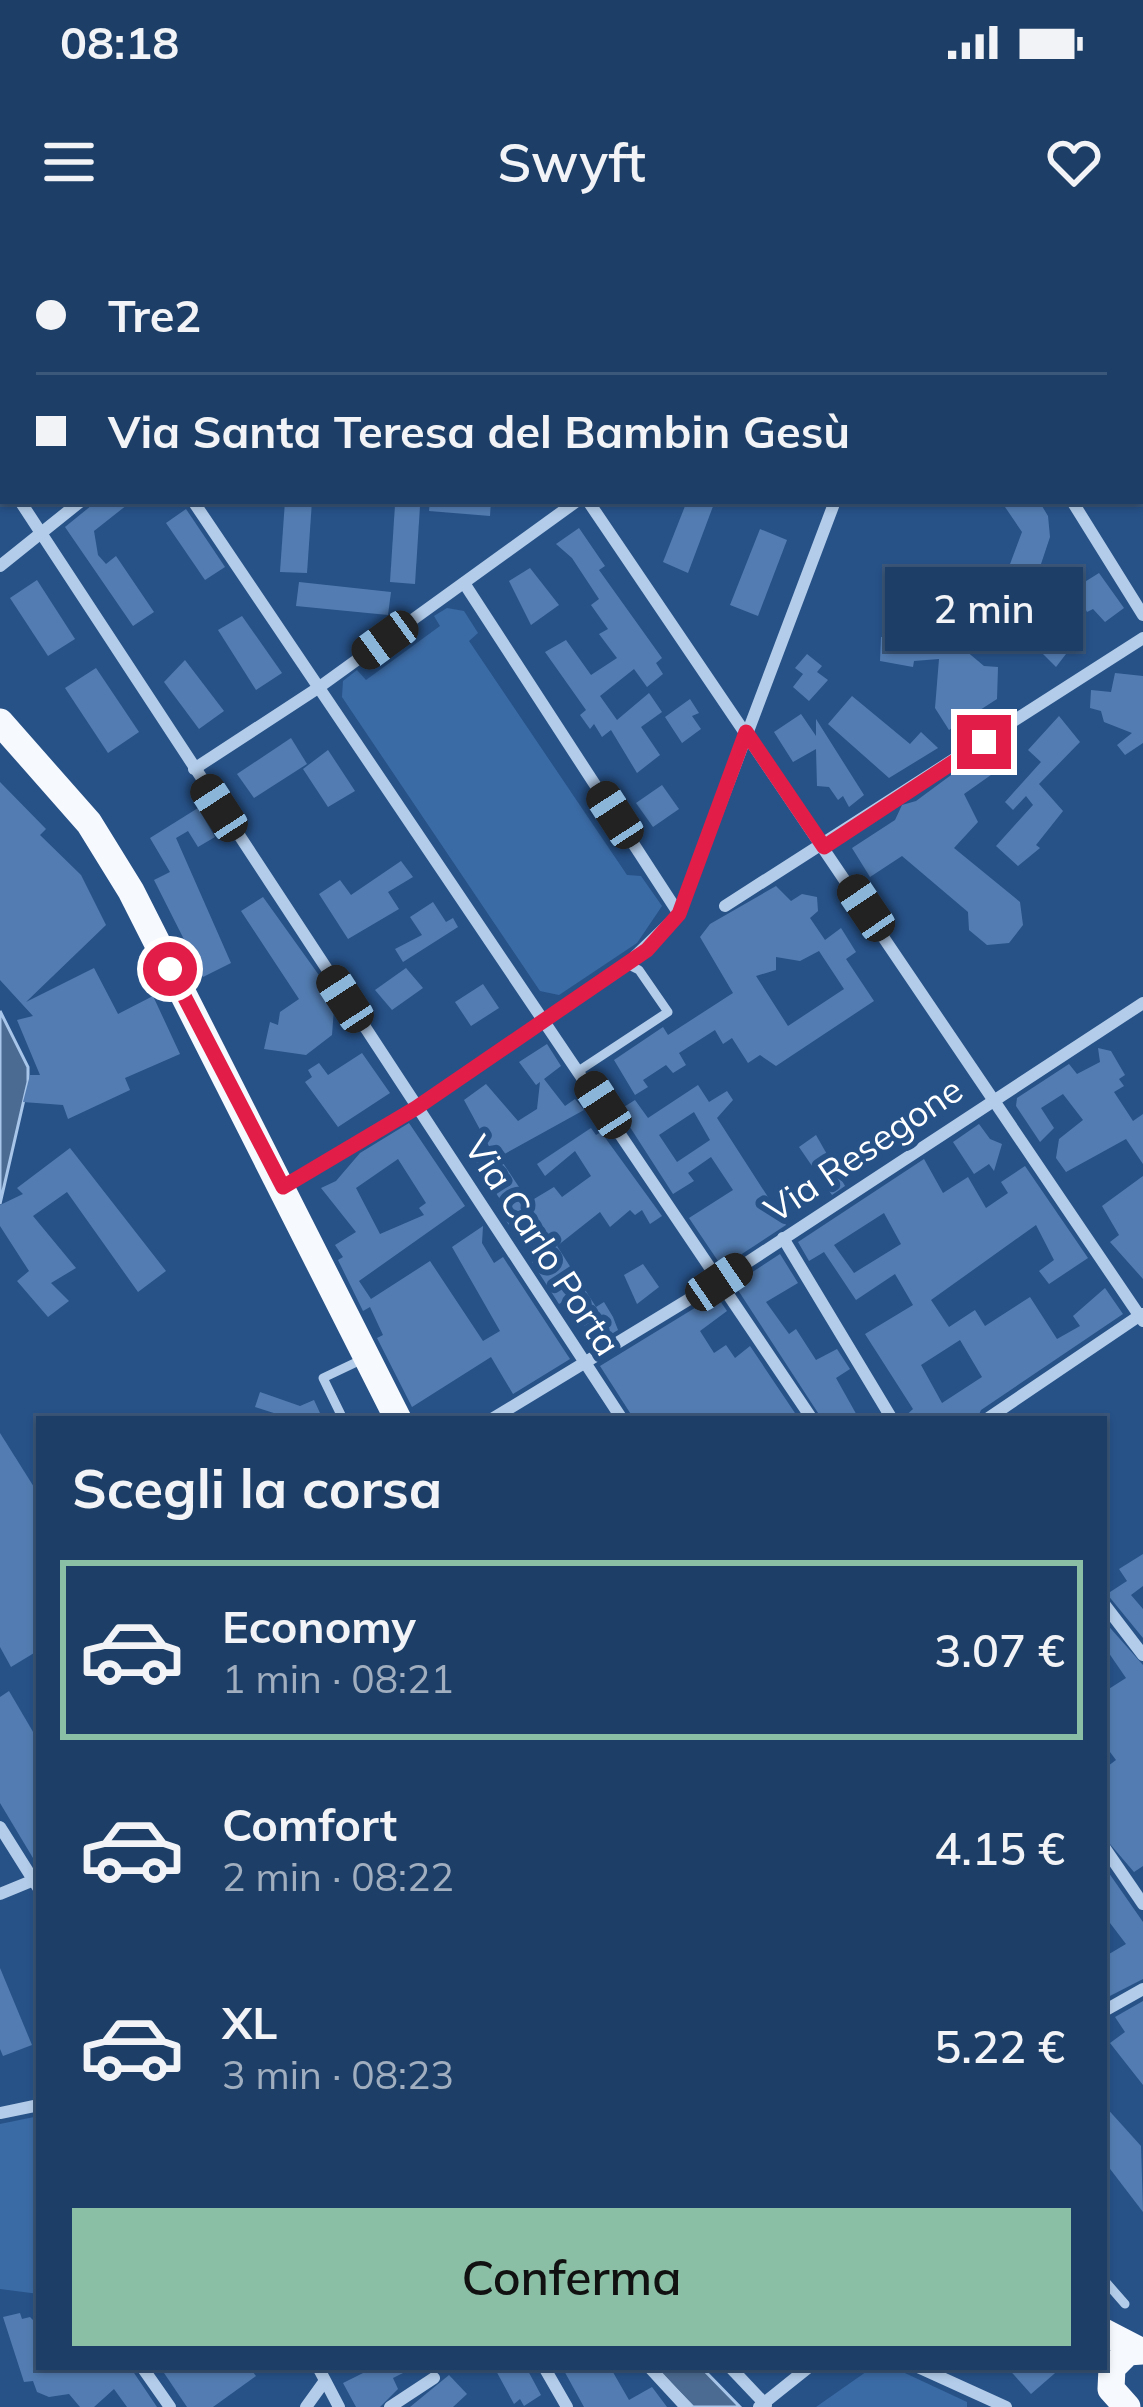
<!DOCTYPE html>
<html lang="it">
<meta charset="utf-8">
<style>
:root{--surface:#1d3e66;--page:#25456c;--text:#f1f3f6;--muted:#a0aebf;--line:#3b577a;--accent:#8abfa5}
body{margin:0;font-family:Mulish,sans-serif;background:var(--page);color:var(--text);height:100vh;display:flex;flex-direction:column;font-size:45px;white-space:nowrap}
*{box-sizing:border-box;margin:0}
p{font-size:39px;color:var(--muted)}
.icon{flex:none;width:66px;height:66px;fill:none;stroke:currentColor;stroke-width:2;stroke-linecap:round;stroke-linejoin:round}
.map{position:relative;flex:1;overflow:hidden}
.drawer{position:absolute;left:36px;top:1176px;width:1071px;height:954px;display:flex;flex-direction:column;background:var(--surface);border-radius:0px;box-shadow:0 3px 9px #0004,0 0 0 3px var(--line)}
.drawer>*{flex:none}
.banner{position:absolute;left:0px;top:0px;width:1143px;height:264px;box-shadow:0 3px 9px #0004,0 0 0 3px var(--line);display:grid;align-content:center;height:264px;padding:0 36px;background:var(--surface)}
.end{position:absolute;width:54px;height:54px;margin:-27px;border:15px solid #e11d48;background:#fff;box-shadow:0 0 0 6px #fff}
.from{border-radius:50%}
.bubble{position:absolute;height:84px;border-radius:0px;background:var(--surface);box-shadow:0 3px 9px #0004,0 0 0 3px var(--line);font-size:39px;font-weight:600;line-height:84px;text-align:center}
.car{position:absolute;width:36px;height:72px;margin:-36px -18px;border-radius:15px;box-shadow:0 0 9px 3px #0007;background:linear-gradient(#222 24%,#8ab4d8 0 40%,#222 0 76%,#8ab4d8 0 86%,#222 0)}
.banner b{display:flex;align-items:center;gap:42px;height:114px;font-size:45px}
.banner b+b{border-top:3px solid var(--line)}
.banner i{width:30px;height:30px;background:var(--text)}
ul{padding:0;list-style:none}
li{display:flex;align-items:center;gap:36px;height:180px;margin:0 24px 18px;padding:0 12px;border:6px solid transparent;border-radius:0px}
li div{flex:1}
li b{display:block;font-size:45px}
li em{font-style:normal;font-weight:600}
li.current{border-color:var(--accent)}
li>.icon{width:108px;height:108px;stroke-width:1.5}
h2{padding:0 36px;font-size:54px;line-height:144px}
.primary-button{display:flex;gap:24px;margin-top:auto;padding:24px 36px}
.primary-button a{flex:1;height:138px;border-radius:0px;background:var(--accent);color:#111;font-size:48px;font-weight:600;line-height:138px;text-align:center}
.status{display:flex;justify-content:space-between;align-items:center;height:84px;padding:0 60px;background:var(--surface);direction:ltr}
.status svg{height:33px;fill:currentColor}
header{display:flex;justify-content:space-between;align-items:center;height:156px;padding:0 36px;background:var(--surface);font-size:54px;font-weight:600}
.map>svg:first-child{display:block}
.green{fill:#3b6ba5}
.water{fill:#4c6b92;stroke:#a8c6e9;stroke-width:3}
.building{fill:#537db2;fill-rule:evenodd}
.lines{fill:none;stroke-linecap:round;stroke-linejoin:round}
.lane{stroke:#b3cce9;stroke-width:9}
.street{stroke:#b3cce9;stroke-width:12}
.primary{stroke:#f6f9fe;stroke-width:27}
.route{stroke:#e11d48;stroke-width:15}
.labels{text-anchor:middle;dominant-baseline:central;stroke-width:12;stroke-linejoin:round;paint-order:stroke}
.street-label{font-size:36px;fill:#fff;stroke:#275288}
</style>
<div class="status"><b>08:18</b><svg viewBox="0 0 49 12"><path d="M0 12V9h3v3zM5 12V6h3v6zM10 12V3h3v9zM15 12V0h3v12zM26 1h20v11H26zM47 4h2v5h-2z"/></svg></div>
<header><svg class="icon" aria-label="menu" viewBox="0 0 24 24"><path d="M4 6h16M4 12h16M4 18h16"/></svg>Swyft<svg class="icon" aria-label="heart" viewBox="0 0 24 24"><path d="M12 20l-8-8c-3-5 5-10 8-4 3-6 11-1 8 4z"/></svg></header>
<div class="map">
<svg width="1143" height="2167" viewBox="0 0 1143 2167">
<rect width="100%" height="100%" fill="#275288"/>
<g class="green">
<polygon points="447,368 464,371 478,393 469,401 627,635 641,636 662,666 637,703 559,755 540,751 342,457 343,441 357,430 366,440 440,386 434,376"/>
<polygon points="39,1876 39,2054 0,2049 0,1884"/>
<polygon points="873,2127 892,2127 967,2162 967,2167 816,2167"/>
</g>
<g class="water">
<polygon points="0,771 28,827 28,842 0,964"/>
<polygon points="654,2127 701,2127 740,2167 693,2167"/>
</g>
<g class="building">
<polygon points="97,261 132,261 94,291 98,315 106,324 116,316 154,372 133,386 65,287"/>
<polygon points="285,261 312,261 307,333 280,332"/>
<polygon points="430,261 491,261 490,276 429,271"/>
<polygon points="687,261 715,261 688,333 663,322"/>
<polygon points="1016,261 1039,261 1048,276 1050,297 1030,357 984,378 975,349 1004,340 1022,292 1005,267"/>
<polygon points="395,265 420,266 415,344 390,342"/>
<polygon points="186,269 225,327 205,340 166,283"/>
<polygon points="579,288 605,326 599,330 662,418 656,423 663,434 647,447 634,429 600,456 617,480 649,453 662,472 641,487 660,515 637,533 611,490 602,497 594,484 590,489 580,475 586,470 545,412 566,400 591,435 617,418 599,394 608,389 591,365 599,359 572,318 556,304"/>
<polygon points="760,289 787,300 758,376 730,365"/>
<polygon points="530,328 559,365 531,385 509,341"/>
<polygon points="1099,333 1124,368 1105,382 1093,369 1087,372 1075,348"/>
<polygon points="37,340 75,399 48,416 10,358"/>
<polygon points="299,342 391,352 388,375 296,366"/>
<polygon points="901,373 921,373 984,426 998,427 997,459 949,490 935,468 939,419 914,421 913,427 880,421 881,397 900,398"/>
<polygon points="242,376 282,433 256,450 218,390"/>
<polygon points="1051,378 1076,401 1056,427 1028,399"/>
<polygon points="807,414 822,426 817,432 828,440 809,461 793,447 803,434 795,428"/>
<polygon points="185,420 224,471 199,489 164,442"/>
<polygon points="96,428 139,492 108,513 65,448"/>
<polygon points="1115,433 1143,436 1143,503 1125,515 1117,505 1132,493 1104,482 1101,471 1090,468 1091,450 1111,452"/>
<polygon points="852,456 910,504 921,492 938,508 889,538 828,484"/>
<polygon points="690,459 699,473 692,476 701,489 682,503 665,477"/>
<polygon points="801,474 816,496 816,479 864,555 849,567 843,556 838,560 829,547 817,546 816,509 793,522 774,492"/>
<polygon points="1059,476 1080,502 1039,544 1063,571 1036,605 1040,608 1018,626 996,606 1033,565 1026,556 1013,570 1005,562 1041,522 1028,510"/>
<polygon points="291,498 307,524 254,558 237,534"/>
<polygon points="328,510 355,551 328,567 303,529"/>
<polygon points="981,514 998,530 964,554 978,582 954,608 1020,662 1023,685 1009,703 987,705 969,690 968,672 902,616 870,637 852,608 895,580 902,565 916,561 966,524 977,533 970,522"/>
<polygon points="0,542 46,589 40,595 81,635 106,685 26,762 94,728 118,774 153,756 180,814 125,838 130,850 68,879 63,865 23,862 30,835 40,835 17,780 33,776 0,740"/>
<polygon points="662,545 679,569 653,587 636,563"/>
<polygon points="198,568 215,597 198,607 188,591 176,598 231,723 203,737 154,640 170,632 150,598"/>
<polygon points="401,621 413,637 388,652 399,669 348,699 319,654 340,640 351,655"/>
<path d="M776 646 791 661 802 654 817 657 818 671 810 678 825 700 841 688 856 712 846 719 874 761 776 826 760 815 748 823 732 798 723 804 715 790 679 813 686 825 673 833 666 825 643 840 648 847 635 855 614 820 663 787 668 795 733 753 700 697 710 684ZM819 711 844 749 788 786 756 736 776 730V717L800 721Z"/>
<polygon points="263,657 321,738 317,743 334,769 332,795 306,815 264,809 270,782 278,785 280,772 299,759 241,671"/>
<polygon points="433,662 446,682 453,678 458,687 403,722 395,709 422,695 410,677"/>
<polygon points="406,728 423,748 392,770 375,750"/>
<polygon points="483,744 499,768 471,786 455,762"/>
<polygon points="547,804 561,826 544,839 565,866 575,859 584,870 499,917 529,962 554,947 562,957 591,936 575,911 545,936 537,924 591,888 596,895 601,892 662,976 650,984 642,970 635,975 630,970 610,987 600,972 557,1006 596,1067 604,1062 613,1077 618,1090 595,1104 567,1059 559,1064 532,1022 539,1017 519,987 511,988 500,972 505,967 474,919 490,908 464,860 486,844 518,881 537,869 540,842 536,845 519,822"/>
<polygon points="1098,808 1111,811 1125,835 1119,839 1124,846 1114,852 1133,881 1143,874 1143,924 1126,899 1066,932 1056,918 1059,899 1083,880 1063,854 1041,868 1054,888 1040,902 1016,866 1017,858 1069,824 1077,834 1100,822"/>
<polygon points="362,813 390,853 338,887 305,842 312,837 308,830 319,823 328,835"/>
<path d="M698 845 709 862 727 851 733 860 717 878 786 985 722 1027 689 978 733 950 711 917 688 933 694 941 673 954 619 870 635 860 648 878ZM694 872 710 900 677 922 659 895Z"/>
<path d="M409 883 465 966 359 1041 371 1059 430 1021 483 1101 500 1091 452 1007 483 986 482 1003 494 1023 503 1017 570 1119 513 1154 491 1117 412 1167 377 1098 383 1095 370 1067 363 1071 338 1020 343 1017 335 1005 356 992 321 948 336 941 360 913ZM398 919 426 963 419 968 424 975 380 994 356 948Z"/>
<polygon points="979,884 990,899 1002,904 994,931 989,924 974,934 953,902"/>
<polygon points="816,895 845,946 832,955 799,907"/>
<polygon points="70,908 166,1031 138,1052 67,952 33,976 76,1028 51,1043 69,1061 48,1077 17,1041 29,1031 0,986 0,965 23,954 17,948"/>
<path d="M924 919 943 953 968 937 986 968 1008 953 1001 942 1025 926 1088 1018 1049 1044 1039 1031 1054 1020 1036 985 931 1060 949 1087 975 1070 985 1086 1030 1057 1057 1099 1080 1086 1073 1076 1105 1048 1123 1074 981 1170 977 1179H902L913 1169 865 1094 913 1065 895 1034 856 1060 824 1012 809 1021 798 1002ZM884 973 901 1004 854 1033 834 1005ZM960 1100 982 1137 942 1163 921 1125Z"/>
<polygon points="1143,936 1143,1039 1110,1002 1119,995 1102,966"/>
<polygon points="780,1014 798,1043 766,1062 789,1094 796,1089 816,1120 837,1109 850,1129 836,1138 859,1179 822,1179 734,1044"/>
<polygon points="643,1024 659,1047 637,1064 624,1035"/>
<polygon points="716,1055 727,1071 700,1091 714,1113 726,1105 735,1118 750,1106 799,1179 634,1179 600,1126"/>
<polygon points="260,1152 300,1166 314,1160 320,1173 331,1179 271,1179 280,1175 255,1167"/>
<polygon points="0,1193 39,1255 39,1410 11,1427 0,1407"/>
<polygon points="1143,1314 1143,1346 1131,1355 1143,1369 1143,1398 1107,1354 1127,1341 1119,1329"/>
<polygon points="1104,1381 1143,1425 1143,1626 1134,1632 1104,1597 1104,1529 1116,1520 1104,1504 1104,1452 1126,1438 1104,1406"/>
<polygon points="9,1451 39,1502 39,1628 0,1563 0,1457"/>
<polygon points="1104,1626 1143,1682 1143,1739 1104,1759 1104,1717 1126,1704 1110,1683 1104,1683"/>
<polygon points="0,1728 32,1805 3,1816 0,1809"/>
<polygon points="1143,1761 1143,1845 1110,1803 1125,1792 1115,1777"/>
<polygon points="1104,1865 1141,1906 1143,1972 1104,1921"/>
<polygon points="20,2073 22,2079 30,2077 39,2086 39,2127 130,2127 157,2167 127,2167 114,2149 94,2167 80,2167 69,2154 49,2157 37,2152 33,2141 24,2142 3,2077"/>
<polygon points="160,2127 249,2127 256,2136 213,2167 187,2167"/>
<polygon points="364,2127 415,2127 393,2138 398,2149 380,2167 356,2167 343,2143 367,2131"/>
<polygon points="494,2127 526,2127 541,2155 524,2166 520,2159 514,2164"/>
<polygon points="562,2127 610,2127 629,2160 652,2147 667,2167 584,2167"/>
<polygon points="1007,2127 1062,2127 1031,2154"/>
<polygon points="449,2135 467,2154 453,2167 410,2167"/>
</g>
<g class="lines">
<g class="lane">
<polyline points="580,830 668,772 639,730 627,724"/>
<polyline points="343,1179 323,1138 363,1119"/>
<polyline points="1104,2040 1125,2064"/>
</g>
<g class="street">
<polyline points="20,0 22,3"/>
<polyline points="419,0 421,3"/>
<polyline points="909,0 911,3"/>
<polyline points="340,3 343,0"/>
<polyline points="934,3 935,0"/>
<polyline points="0,232 3,236"/>
<polyline points="20,261 622,1179"/>
<polyline points="193,261 812,1179"/>
<polyline points="588,261 1143,1081"/>
<polyline points="1072,261 1143,375"/>
<polyline points="0,326 81,261"/>
<polyline points="464,343 679,674"/>
<polyline points="194,529 318,448 577,261"/>
<polyline points="725,666 1143,398"/>
<polyline points="283,947 416,867 627,724 679,674 835,261"/>
<polyline points="783,998 892,1179"/>
<polyline points="492,1179 719,1041 1143,763"/>
<polyline points="987,1179 1142,1074"/>
<polyline points="1104,1364 1143,1415"/>
<polyline points="0,1587 39,1649"/>
<polyline points="1104,1607 1143,1664"/>
<polyline points="0,1654 34,1640"/>
<polyline points="1104,1771 1143,1749"/>
<polyline points="0,1873 39,1865"/>
<polyline points="142,2127 170,2167"/>
<polyline points="318,2127 339,2167"/>
<polyline points="544,2127 567,2167"/>
<polyline points="649,2127 686,2167"/>
<polyline points="730,2127 766,2165"/>
<polyline points="918,2127 1006,2167"/>
<polyline points="306,2167 324,2142"/>
<polyline points="390,2167 434,2138"/>
<polyline points="759,2167 809,2127"/>
</g>
<g class="primary">
<polyline points="0,482 89,583 131,651 398,1179"/>
<polyline points="1104,2092 1139,2110"/>
<polyline points="1127,2167 1111,2149 1112,2128 1128,2112 1143,2111"/>
</g>
</g>
<g class="lines">
<polyline class="route" points="170,729 283,947 416,868 647,710 679,674 746,492 824,607 984,502"/>
</g>
<g class="labels">
<g class="street-label">
<text transform="translate(863 909) rotate(-34)">Via Resegone</text>
<text transform="translate(543 1005) rotate(57)">Via Carlo Porta</text>
</g>
</g>
</svg>
<i class="end from" style="left:170px;top:729px"></i>
<i class="end" style="left:984px;top:502px"></i>
<div class="bubble" style="left:885px;top:327px;width:198px">2 min</div>
<i class="car" style="left:385px;top:400px;rotate:234deg"></i>
<i class="car" style="left:219px;top:568px;rotate:327deg"></i>
<i class="car" style="left:615px;top:575px;rotate:327deg"></i>
<i class="car" style="left:866px;top:668px;rotate:326deg"></i>
<i class="car" style="left:345px;top:759px;rotate:327deg"></i>
<i class="car" style="left:603px;top:865px;rotate:327deg"></i>
<i class="car" style="left:719px;top:1042px;rotate:56deg"></i>
<div class="banner">
<b><i class="from"></i>Tre2</b>
<b><i></i>Via Santa Teresa del Bambin Gesù</b>
</div>
<section class="drawer">
<h2>Scegli la corsa</h2>
<ul>
<li class="current"><svg class="icon" aria-label="car" viewBox="0 0 24 24"><path d="M5 17H2v-5l4-1 3-4h7l3 4 3 1v5h-3M9 17h6M6 11h13"/><circle cx="7" cy="17" r="2"/><circle cx="17" cy="17" r="2"/></svg><div><b>Economy</b><p>1 min · 08:21</p></div><em>3.07 €</em></li>
<li><svg class="icon" aria-label="car" viewBox="0 0 24 24"><path d="M5 17H2v-5l4-1 3-4h7l3 4 3 1v5h-3M9 17h6M6 11h13"/><circle cx="7" cy="17" r="2"/><circle cx="17" cy="17" r="2"/></svg><div><b>Comfort</b><p>2 min · 08:22</p></div><em>4.15 €</em></li>
<li><svg class="icon" aria-label="car" viewBox="0 0 24 24"><path d="M5 17H2v-5l4-1 3-4h7l3 4 3 1v5h-3M9 17h6M6 11h13"/><circle cx="7" cy="17" r="2"/><circle cx="17" cy="17" r="2"/></svg><div><b>XL</b><p>3 min · 08:23</p></div><em>5.22 €</em></li>
</ul>
<div class="primary-button"><a>Conferma</a></div>
</section>
</div>
